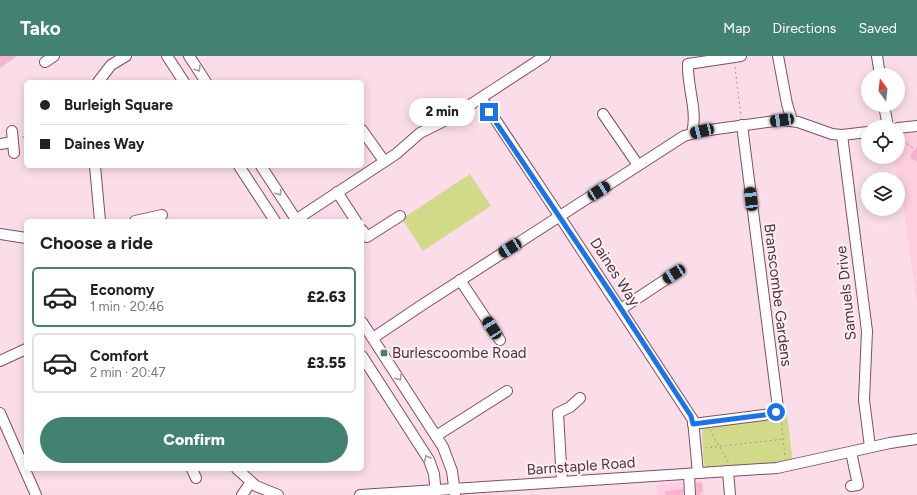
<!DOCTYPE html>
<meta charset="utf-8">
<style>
:root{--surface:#fff;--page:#f2f2f2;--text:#222;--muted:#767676;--line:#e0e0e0;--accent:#428270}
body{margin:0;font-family:Figtree,sans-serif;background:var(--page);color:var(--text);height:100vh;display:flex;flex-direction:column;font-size:15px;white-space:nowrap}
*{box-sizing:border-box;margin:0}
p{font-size:13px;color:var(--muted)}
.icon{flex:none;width:22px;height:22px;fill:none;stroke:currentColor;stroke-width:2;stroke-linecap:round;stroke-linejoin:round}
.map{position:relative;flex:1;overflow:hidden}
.drawer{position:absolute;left:24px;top:163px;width:340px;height:252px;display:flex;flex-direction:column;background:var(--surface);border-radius:6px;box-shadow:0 2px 10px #0003}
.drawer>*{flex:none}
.guide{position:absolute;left:24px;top:24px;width:340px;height:88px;border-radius:6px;box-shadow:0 2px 10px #0003;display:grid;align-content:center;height:88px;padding:0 16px;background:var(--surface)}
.needle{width:26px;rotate:345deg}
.tools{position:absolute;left:861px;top:12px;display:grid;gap:8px}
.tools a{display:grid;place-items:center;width:44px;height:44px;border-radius:50%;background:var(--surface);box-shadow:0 2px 10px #0003;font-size:20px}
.end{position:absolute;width:18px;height:18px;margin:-9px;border:5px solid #1a73e8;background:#fff;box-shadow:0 0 0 2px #fff}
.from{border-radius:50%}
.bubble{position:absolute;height:28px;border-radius:14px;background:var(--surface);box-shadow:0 2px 10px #0003;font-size:13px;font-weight:800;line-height:28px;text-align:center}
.car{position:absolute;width:12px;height:24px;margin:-12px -6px;border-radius:5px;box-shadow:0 0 3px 1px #0007;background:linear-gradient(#222 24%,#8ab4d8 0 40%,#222 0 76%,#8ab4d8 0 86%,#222 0)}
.guide b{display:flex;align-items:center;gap:14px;height:38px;font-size:15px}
.guide b+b{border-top:1px solid var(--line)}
.guide i{width:10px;height:10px;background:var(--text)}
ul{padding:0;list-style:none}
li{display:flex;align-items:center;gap:12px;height:60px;margin:0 8px 6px;padding:0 8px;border:2px solid var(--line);border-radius:6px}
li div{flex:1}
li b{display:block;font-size:15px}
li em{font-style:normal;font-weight:800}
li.on{border-color:var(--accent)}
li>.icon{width:36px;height:36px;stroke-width:1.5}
h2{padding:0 16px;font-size:18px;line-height:48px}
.cta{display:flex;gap:8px;margin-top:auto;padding:8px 16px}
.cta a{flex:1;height:46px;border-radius:24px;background:var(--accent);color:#fff;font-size:16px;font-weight:800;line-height:46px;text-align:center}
header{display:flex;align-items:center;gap:24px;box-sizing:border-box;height:56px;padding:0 20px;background:var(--accent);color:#fff}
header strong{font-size:19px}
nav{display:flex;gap:22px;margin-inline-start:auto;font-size:14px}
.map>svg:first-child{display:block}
.built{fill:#fdcee0}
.green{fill:#d1da88}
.building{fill:#f7b3ce}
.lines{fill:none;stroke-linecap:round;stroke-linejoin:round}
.minor-casing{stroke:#864b65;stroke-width:12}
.path{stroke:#ad909b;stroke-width:1;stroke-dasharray:2 3;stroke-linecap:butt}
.minor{stroke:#fff;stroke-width:10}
.oneway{stroke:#a7999e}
.route{stroke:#1a73e8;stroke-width:5}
.poi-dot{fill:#428270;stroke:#feeff4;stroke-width:1.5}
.labels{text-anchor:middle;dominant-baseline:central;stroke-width:4;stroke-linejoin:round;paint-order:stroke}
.street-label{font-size:15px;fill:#4f333e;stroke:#feeff4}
.poi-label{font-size:15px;fill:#4f333e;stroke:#feeff4;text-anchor:start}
</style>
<header>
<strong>Tako</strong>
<nav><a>Map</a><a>Directions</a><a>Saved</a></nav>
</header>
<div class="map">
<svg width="917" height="439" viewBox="0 0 917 439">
<rect width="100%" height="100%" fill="#fadde8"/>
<g class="built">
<polygon points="917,77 917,248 905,162 894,101 898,101 898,79"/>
<polygon points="703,425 704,439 657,439 656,429"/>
</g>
<g class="green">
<polygon points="470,118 491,150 423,195 402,163"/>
<polygon points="787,359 793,406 786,408 709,412 705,410 703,401 702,370 778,363"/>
</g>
<g class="building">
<polygon points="0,0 17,0 0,12"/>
<polygon points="917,90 917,106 911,103 910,100"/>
<polygon points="696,427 702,427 703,436 700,436 700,439 696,439"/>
<polygon points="683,433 683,439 665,439 665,435"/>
</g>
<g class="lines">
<defs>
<g id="minor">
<polyline points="167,0 184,26"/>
<polyline points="189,0 206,26"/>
<polyline points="778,0 787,48 792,64"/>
<polyline points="877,0 880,19"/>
<polyline points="45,6 54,0"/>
<polyline points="98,26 111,9 126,0"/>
<polyline points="481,42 560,161 693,364 698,417"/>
<polyline points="884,49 888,71"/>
<polyline points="603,58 638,109"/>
<polyline points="898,72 917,70"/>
<polyline points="362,74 384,105"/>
<polyline points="12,75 14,97"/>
<path d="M692 77C698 55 687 31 688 8L741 0"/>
<polyline points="842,79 867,275 864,344 870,391"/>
<polyline points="0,88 13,86"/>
<polyline points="95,110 100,165"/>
<polyline points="239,110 275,165"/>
<polyline points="261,110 297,165"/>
<polyline points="337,136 356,165"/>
<polyline points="135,165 162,159"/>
<polyline points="294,165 396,98 420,77 450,62 545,0"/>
<polyline points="362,174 367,181 400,160"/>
<polyline points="0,178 26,182"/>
<polyline points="460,224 500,284"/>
<polyline points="621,253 674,218"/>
<polyline points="362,266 443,391 452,415 455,438"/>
<polyline points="373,282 422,249 684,80 702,75 782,64 798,66 832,78 842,79 868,76"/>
<polyline points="362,300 429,404 434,418 436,439"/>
<polyline points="0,305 26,293"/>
<polyline points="0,357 36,439"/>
<polyline points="693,368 764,359 776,356 778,352 742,69"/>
<polyline points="436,380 507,335"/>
<polyline points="192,413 196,422"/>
<polyline points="237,413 256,430 278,439"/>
<polyline points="728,415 730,439"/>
<polyline points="689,418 690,439"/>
<polyline points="562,426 558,357 570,351 580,342"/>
<polyline points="851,430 858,429 851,396"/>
<polyline points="242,439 251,426"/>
<polyline points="360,439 777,412 890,387 917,383"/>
</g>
</defs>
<use href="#minor" class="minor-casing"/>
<g class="path">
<polyline points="735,11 741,61"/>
<polyline points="22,81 26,81"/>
<polyline points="900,81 901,84 915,93"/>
<polyline points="781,362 785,401"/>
<polyline points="710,374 728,406"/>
<polyline points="705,392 784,383"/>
</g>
<use href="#minor" class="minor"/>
</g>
<defs><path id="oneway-chevron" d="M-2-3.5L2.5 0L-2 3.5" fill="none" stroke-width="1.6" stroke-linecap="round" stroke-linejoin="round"/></defs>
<g class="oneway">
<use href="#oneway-chevron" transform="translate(198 13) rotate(57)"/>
<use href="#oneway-chevron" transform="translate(279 137) rotate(57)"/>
<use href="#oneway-chevron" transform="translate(399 322) rotate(57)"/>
<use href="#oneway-chevron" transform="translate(427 402) rotate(-116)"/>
</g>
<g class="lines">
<polyline class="route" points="489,56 612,239 691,360 693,368 764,359 776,356"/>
</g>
<rect class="poi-dot" x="380" y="293" width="8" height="8" rx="2"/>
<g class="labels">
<g class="street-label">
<text transform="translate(615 216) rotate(57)">Daines Way</text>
<text transform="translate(846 237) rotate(-96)">Samuels Drive</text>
<text transform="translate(778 239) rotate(83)">Branscombe Gardens</text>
<text transform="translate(581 410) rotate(-4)">Barnstaple Road</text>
</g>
<g class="poi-label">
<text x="392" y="297">Burlescoombe Road</text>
</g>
</g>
</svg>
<div class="tools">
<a><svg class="needle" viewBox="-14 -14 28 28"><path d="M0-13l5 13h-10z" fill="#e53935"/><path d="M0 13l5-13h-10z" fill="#767676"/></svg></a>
<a><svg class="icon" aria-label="locate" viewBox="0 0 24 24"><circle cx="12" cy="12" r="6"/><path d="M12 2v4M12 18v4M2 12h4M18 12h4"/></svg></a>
<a><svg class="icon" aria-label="layers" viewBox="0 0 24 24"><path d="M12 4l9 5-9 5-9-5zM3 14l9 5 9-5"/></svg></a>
</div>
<i class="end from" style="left:776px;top:356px"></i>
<i class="end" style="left:489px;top:56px"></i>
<div class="bubble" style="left:409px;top:42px;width:66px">2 min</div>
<i class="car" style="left:782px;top:64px;rotate:262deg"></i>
<i class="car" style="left:702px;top:75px;rotate:257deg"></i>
<i class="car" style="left:599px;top:135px;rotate:57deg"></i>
<i class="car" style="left:751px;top:143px;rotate:353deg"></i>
<i class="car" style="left:510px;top:192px;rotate:238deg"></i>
<i class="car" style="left:674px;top:218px;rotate:237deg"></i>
<i class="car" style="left:492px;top:272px;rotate:327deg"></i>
<div class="guide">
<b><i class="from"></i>Burleigh Square</b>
<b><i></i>Daines Way</b>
</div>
<section class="drawer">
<h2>Choose a ride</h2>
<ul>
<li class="on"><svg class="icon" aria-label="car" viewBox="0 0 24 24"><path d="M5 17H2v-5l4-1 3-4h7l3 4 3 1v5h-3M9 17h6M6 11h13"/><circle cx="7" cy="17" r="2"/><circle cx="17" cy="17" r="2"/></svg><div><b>Economy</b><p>1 min · 20:46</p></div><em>£2.63</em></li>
<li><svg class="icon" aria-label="car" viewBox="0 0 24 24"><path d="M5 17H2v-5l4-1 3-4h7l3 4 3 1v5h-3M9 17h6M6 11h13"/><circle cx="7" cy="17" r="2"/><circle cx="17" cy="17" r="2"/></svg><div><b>Comfort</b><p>2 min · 20:47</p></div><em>£3.55</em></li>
</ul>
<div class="cta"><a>Confirm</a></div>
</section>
</div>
